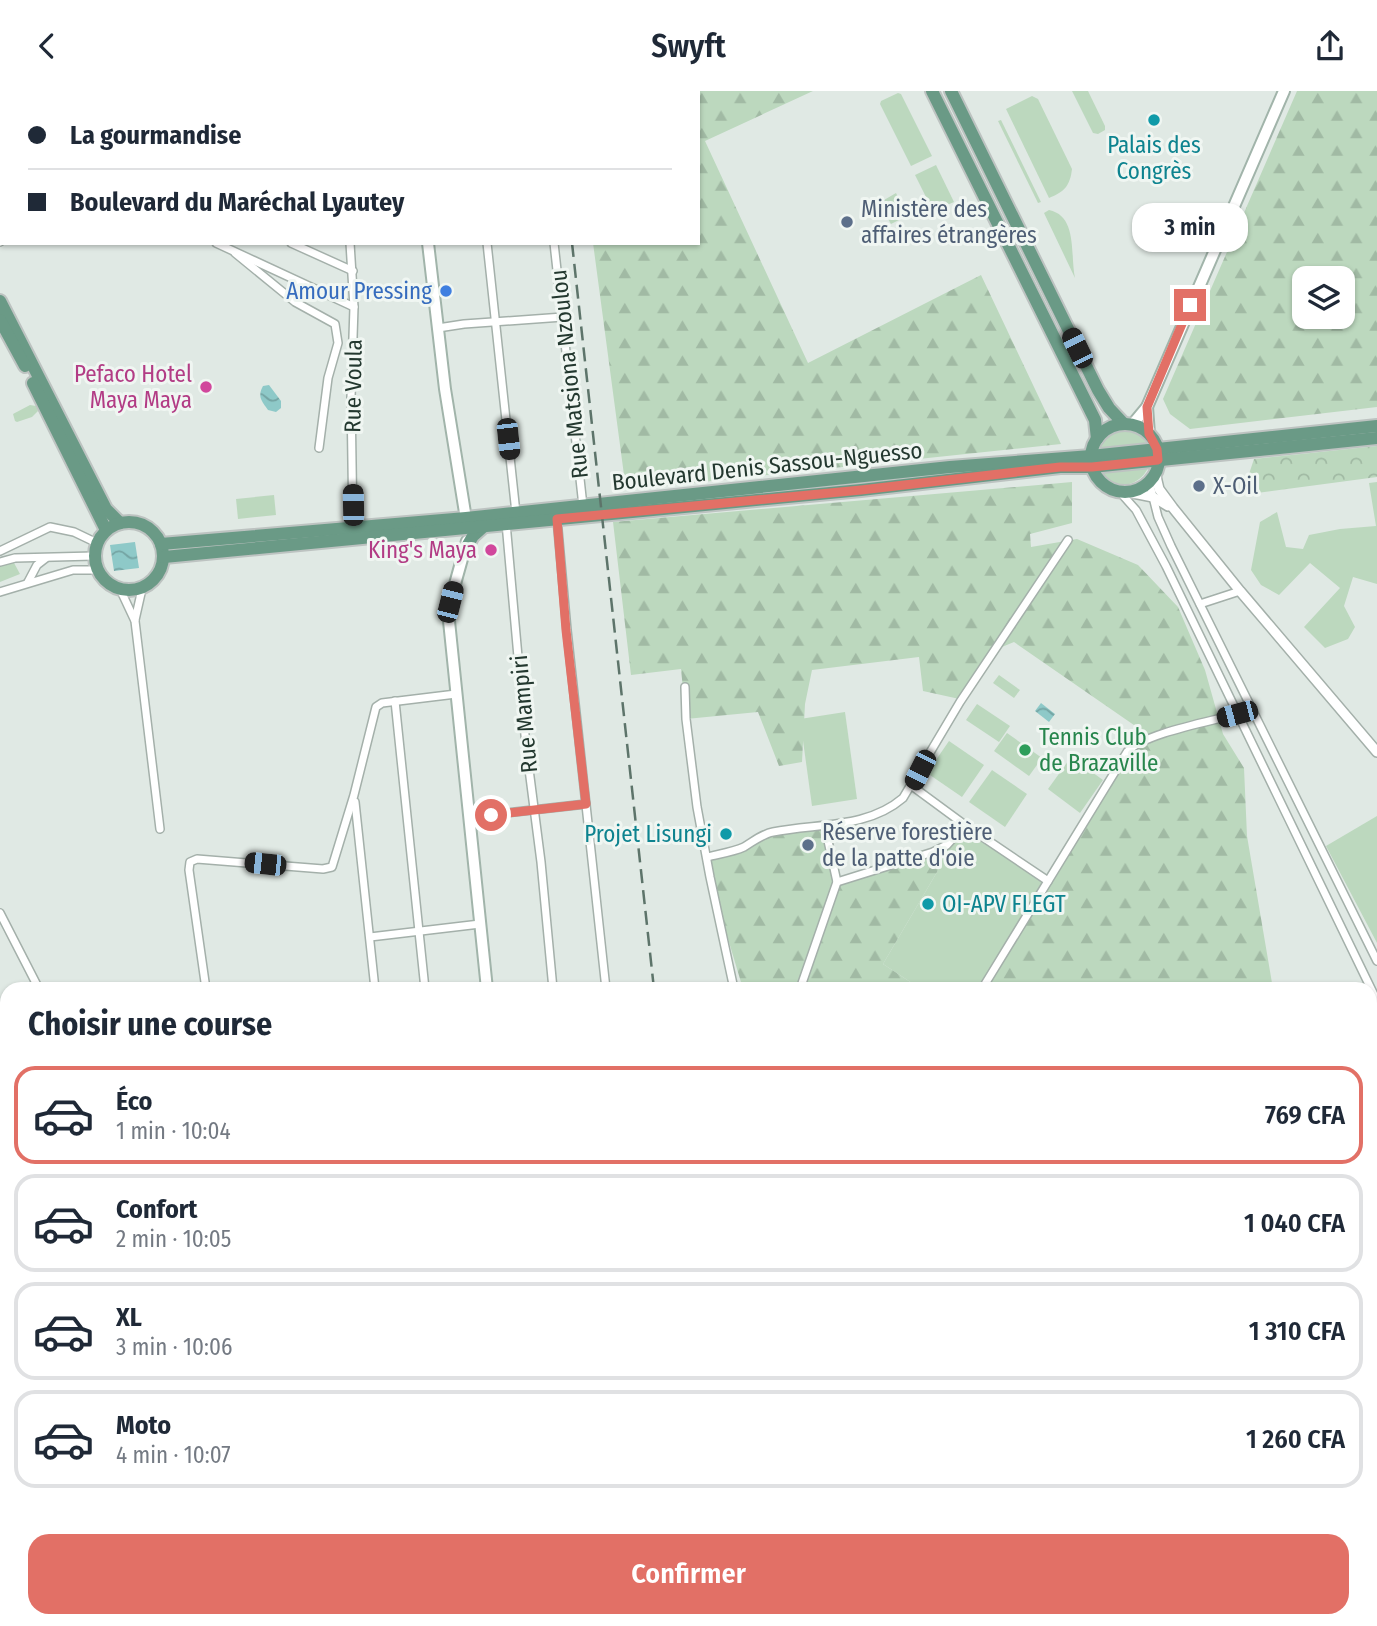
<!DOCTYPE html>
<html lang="fr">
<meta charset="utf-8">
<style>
:root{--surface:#fff;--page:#f2f2f3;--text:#1f2937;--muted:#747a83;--line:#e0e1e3;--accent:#e27066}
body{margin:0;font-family:"Fira Sans Condensed",sans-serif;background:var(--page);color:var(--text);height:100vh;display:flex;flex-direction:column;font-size:26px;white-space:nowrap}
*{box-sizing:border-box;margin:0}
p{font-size:23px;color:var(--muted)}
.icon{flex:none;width:38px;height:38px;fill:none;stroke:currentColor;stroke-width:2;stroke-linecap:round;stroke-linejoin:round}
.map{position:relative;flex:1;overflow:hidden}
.panel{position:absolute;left:0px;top:891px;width:1377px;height:646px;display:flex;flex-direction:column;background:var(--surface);border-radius:21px 21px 0 0;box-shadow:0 2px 5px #0004}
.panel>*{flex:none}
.guide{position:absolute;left:0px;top:0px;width:700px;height:154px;box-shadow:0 2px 5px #0004;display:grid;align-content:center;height:154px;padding:0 28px;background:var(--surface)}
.buttons{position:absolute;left:1292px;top:175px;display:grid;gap:14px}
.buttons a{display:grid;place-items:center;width:63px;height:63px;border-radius:14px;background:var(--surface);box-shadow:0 2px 5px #0004;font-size:35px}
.end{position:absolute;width:32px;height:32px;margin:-16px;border:9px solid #e27066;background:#fff;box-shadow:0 0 0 4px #fff}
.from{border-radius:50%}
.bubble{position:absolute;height:49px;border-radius:21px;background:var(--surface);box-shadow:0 2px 5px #0004;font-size:23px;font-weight:600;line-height:49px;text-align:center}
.car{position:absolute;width:21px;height:42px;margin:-21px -10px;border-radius:9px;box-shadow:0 0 5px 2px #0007;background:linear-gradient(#222 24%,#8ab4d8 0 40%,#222 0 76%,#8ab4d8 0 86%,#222 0)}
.guide b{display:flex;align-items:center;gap:24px;height:66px;font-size:26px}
.guide b+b{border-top:2px solid var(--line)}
.guide i{width:18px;height:18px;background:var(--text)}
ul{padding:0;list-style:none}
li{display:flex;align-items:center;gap:21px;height:98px;margin:0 14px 10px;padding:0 14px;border:4px solid var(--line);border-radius:21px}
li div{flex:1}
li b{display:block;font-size:26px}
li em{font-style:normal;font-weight:600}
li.on{border-color:var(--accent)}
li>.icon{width:63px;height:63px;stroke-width:1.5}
h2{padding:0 28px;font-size:32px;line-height:84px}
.button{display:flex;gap:14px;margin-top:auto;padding:14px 28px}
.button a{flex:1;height:80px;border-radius:21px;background:var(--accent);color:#fff;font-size:28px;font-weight:600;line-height:80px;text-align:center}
header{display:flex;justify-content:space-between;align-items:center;height:91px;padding:0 28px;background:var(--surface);font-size:32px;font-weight:600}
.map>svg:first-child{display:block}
.green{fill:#bcd8be}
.forest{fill:url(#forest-firs);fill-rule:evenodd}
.park{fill:url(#park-crowns)}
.water{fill:url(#water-waves)}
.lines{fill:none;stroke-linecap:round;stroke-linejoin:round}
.taxiway{stroke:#9eaea7;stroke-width:19}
.minor-casing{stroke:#a4b0aa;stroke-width:10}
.tertiary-casing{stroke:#a4b0aa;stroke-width:12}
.secondary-casing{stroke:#a1b4aa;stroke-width:14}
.primary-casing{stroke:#bdc3c1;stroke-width:16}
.minor{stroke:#fff;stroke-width:7}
.tertiary{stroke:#fff;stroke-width:9}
.secondary{stroke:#fff;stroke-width:10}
.primary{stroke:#6a9a86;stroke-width:12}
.rail{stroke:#5d746a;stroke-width:2.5;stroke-dasharray:14 7;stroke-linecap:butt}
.route{stroke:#e27066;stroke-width:9}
.culture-dot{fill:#0f9aa8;stroke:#f0f6f2;stroke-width:2.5}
.service-dot{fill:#5c6f8a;stroke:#f0f6f2;stroke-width:2.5}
.shop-dot{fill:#3f7fe0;stroke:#f0f6f2;stroke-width:2.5}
.hotel-dot{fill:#d1479c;stroke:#f0f6f2;stroke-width:2.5}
.leisure-dot{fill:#2e9e5b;stroke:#f0f6f2;stroke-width:2.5}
.labels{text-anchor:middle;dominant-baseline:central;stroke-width:6;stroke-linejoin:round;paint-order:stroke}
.culture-label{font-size:23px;fill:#0d838f;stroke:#f0f6f2}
.service-label{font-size:23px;fill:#4e5e75;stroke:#f0f6f2;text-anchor:start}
.shop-label{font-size:23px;fill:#366cbe;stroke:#f0f6f2;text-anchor:end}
.hotel-label{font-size:23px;fill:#b23c85;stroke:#f0f6f2;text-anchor:end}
.street-label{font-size:23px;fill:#23382f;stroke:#f0f6f2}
.leisure-label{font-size:23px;fill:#27864d;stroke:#f0f6f2;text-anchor:start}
</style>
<header><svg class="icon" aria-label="back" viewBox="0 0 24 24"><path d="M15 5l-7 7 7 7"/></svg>Swyft<svg class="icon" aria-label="share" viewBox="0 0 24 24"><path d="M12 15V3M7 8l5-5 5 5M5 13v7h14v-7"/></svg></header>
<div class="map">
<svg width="1377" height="1535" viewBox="0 0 1377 1535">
<defs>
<pattern id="forest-firs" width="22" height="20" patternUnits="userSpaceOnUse" patternTransform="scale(1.75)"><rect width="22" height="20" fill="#bcd8be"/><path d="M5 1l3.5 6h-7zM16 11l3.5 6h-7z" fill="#a1baa4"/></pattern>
<pattern id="park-crowns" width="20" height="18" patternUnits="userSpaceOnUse" patternTransform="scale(1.75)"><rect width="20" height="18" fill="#bcd8be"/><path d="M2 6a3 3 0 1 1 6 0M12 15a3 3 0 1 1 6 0" fill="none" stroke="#a1baa4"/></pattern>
<pattern id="water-waves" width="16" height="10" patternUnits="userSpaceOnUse" patternTransform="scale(1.75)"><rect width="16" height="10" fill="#8ec9c8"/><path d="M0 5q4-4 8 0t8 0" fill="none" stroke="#74a4a3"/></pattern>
</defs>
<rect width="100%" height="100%" fill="#e0e9e4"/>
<g class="green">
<polygon points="1072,0 1088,0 1105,35 1105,39 1098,43 1093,42"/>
<polygon points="898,2 901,3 932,65 911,75 880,13 881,10"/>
<path d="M1032 5 1038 8 1072 78C1070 95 1064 101 1049 107L1006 18Z"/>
<polygon points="1001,29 1041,111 1038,112 998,30"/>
<polygon points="936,74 954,111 933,120 915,84"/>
<polygon points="896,102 899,108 896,110 907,125 891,133 888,128 891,126 885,115 882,116 879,112"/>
<path d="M1049 119C1078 125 1070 164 1075 187L1044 122Z"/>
<polygon points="30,314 36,315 38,320 32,326 17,331 15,330 13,323"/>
<path d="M1120 338C1131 338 1141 341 1146 352L1097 359C1099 347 1109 340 1120 338Z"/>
<path d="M1149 375C1140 397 1112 401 1099 381Z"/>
<polygon points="1377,391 1377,493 1353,486 1344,515 1355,536 1348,548 1325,557 1304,536 1340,497 1310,472 1279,504 1261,494 1251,479 1260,431 1277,421 1286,456 1303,458 1309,444 1340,438 1376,435 1369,392"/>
<polygon points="274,404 276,424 238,428 236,408"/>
<polygon points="13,470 20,483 0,491 0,473"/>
<polygon points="999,584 1020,599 1014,607 993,592"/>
<polygon points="977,613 1010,635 999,651 966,629"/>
<polygon points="845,621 857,708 812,715 800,628"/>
<polygon points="1007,642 1042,667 1029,685 994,660"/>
<polygon points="949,650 984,674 962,706 927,682"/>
<polygon points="1071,666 1103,689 1080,722 1048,698"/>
<polygon points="992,679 1027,703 1005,736 969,711"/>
<polygon points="1377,725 1377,852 1326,755"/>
<polygon points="965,734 1048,790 980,898 921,898 883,873 940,776 947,754"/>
<polygon points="1377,1029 1377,1340 1370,1338 1370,1031"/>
<polygon points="7,1160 7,1228 2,1230 3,1237 0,1251 0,1164"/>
<polygon points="3,1282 7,1283 7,1530 138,1530 137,1535 0,1535 0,1284"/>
<polygon points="169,1530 283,1530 285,1535 171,1535"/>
</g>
<g class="forest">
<polygon points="573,0 813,0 705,50 808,272 981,184 1061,353 626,399 593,152 698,152 698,2"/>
<path d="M1297 0H1377V316L1190 338 1170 323 1163 308ZM1342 187V226H1304V187Z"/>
<polygon points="1072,391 1072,432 1030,443 1031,456 1077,448 1138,474 1178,516 1205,579 1223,643 1244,677 1247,745 1273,898 980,898 1144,641 1014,551 997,558 964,609 923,600 919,566 812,579 805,613 802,671 779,675 758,621 686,628 681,578 631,584 613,431"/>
<polygon points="825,736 837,790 947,754 940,776 883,873 921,898 743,898 709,784 707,766 727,761 761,745"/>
</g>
<polygon class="park" points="1377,355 1377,386 1242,404 1254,368"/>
<g class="water">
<path d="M269 294 281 310V317L276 321 268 319C262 310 257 306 263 295Z"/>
<polygon points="135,451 139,477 114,480 110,454"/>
<polygon points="1041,612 1055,623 1049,631 1035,620"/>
</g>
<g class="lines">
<polyline class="taxiway" points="0,1272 7,1269"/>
<defs>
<g id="minor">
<polyline points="77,0 82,2"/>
<polyline points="276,0 276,2"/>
<polyline points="329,0 329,2"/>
<polyline points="471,0 471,2"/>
<polyline points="537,0 537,2"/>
<polyline points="44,2 45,0"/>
<polyline points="98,2 99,0"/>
<polyline points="161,2 162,0"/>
<polyline points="219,2 219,0"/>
<polyline points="0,151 2,149"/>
<polyline points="216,152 354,216"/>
<polyline points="291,152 353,180"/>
<polyline points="350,152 354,216 351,306 353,437"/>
<polyline points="487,152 516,422"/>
<polyline points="554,152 583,415"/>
<polyline points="235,162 295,211 335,233 338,252 328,287 319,357"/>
<polyline points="438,237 464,233 563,226"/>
<polyline points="1149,390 1158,426 1171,455 1377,870"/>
<polyline points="1119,400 1136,419 1166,475 1377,910"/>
<polyline points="557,428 567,539 606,898"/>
<polyline points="506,432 526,655 541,771 553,898"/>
<polyline points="0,460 50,436 74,441 97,452"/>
<polyline points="0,471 15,467 94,465"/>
<polyline points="28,491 37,474 46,467"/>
<polyline points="120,498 135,530 160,738"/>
<polyline points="0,501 73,479 97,479"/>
<polyline points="1200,513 1240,500"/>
<polyline points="135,529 142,498"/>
<polyline points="685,596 686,628 697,716 710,786 734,898"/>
<polyline points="395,610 425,898"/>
<polyline points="355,711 375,898"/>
<polyline points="469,726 586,713"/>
<polyline points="965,734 1048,790"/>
<path d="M707 766C719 763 733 761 744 756 754 750 762 743 773 741 817 732 867 738 903 707L960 611 1068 449"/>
<polyline points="837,791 933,761 947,754 965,734 912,695"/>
<polyline points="0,822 39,898"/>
<polyline points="370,846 480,833"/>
<polyline points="206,898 189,779 190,771 197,768 323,778 332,776 354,704 376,616 382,612 456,603"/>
<polyline points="800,898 837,791 825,736"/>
<path d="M982 898 1127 661C1145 642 1209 631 1237 623"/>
<polyline points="1370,1023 1377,1020"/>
<polyline points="1370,1391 1377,1390"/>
<polyline points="512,1530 521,1535"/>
<polyline points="783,1530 788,1535"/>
<polyline points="911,1530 916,1535"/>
<polyline points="1175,1530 1181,1535"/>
<polyline points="1312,1530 1331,1535"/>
<polyline points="797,1535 803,1530"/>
<polyline points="872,1535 878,1530"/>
<polyline points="940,1535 946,1530"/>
<polyline points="1010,1535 1016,1530"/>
<polyline points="1080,1535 1086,1530"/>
<polyline points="1147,1535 1153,1530"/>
<polyline points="1219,1535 1224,1530"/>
</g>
<g id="tertiary">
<polyline points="1155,381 1159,398 1173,417 1240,500 1377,661"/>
<polyline points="1128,401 1153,406 1168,415"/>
</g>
<g id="secondary">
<polyline points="414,0 414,2"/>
<polyline points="428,152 445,298 467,434"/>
<polyline points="1147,316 1149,343"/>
<polyline points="1132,334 1147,316 1284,0"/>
<polyline points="467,450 450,511 449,530 487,898"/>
<polyline points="464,1535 466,1530"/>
</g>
<g id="primary">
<polyline points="932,0 1095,329 1097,348"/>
<polyline points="951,0 1098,299 1109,317 1124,333"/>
<polyline points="0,210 106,418 120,432"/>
<polyline points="0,229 25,275"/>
<polyline points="33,292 106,439"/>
<circle cx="1125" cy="367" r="34"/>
<circle cx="129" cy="465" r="34"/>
<polyline points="161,453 466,427 950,376 1091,365 1377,335"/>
<polyline points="466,457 473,445 483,436"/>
<polyline points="164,466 861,399 1060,376 1092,376 1377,347"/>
</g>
</defs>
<use href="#minor" class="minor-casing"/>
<use href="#tertiary" class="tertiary-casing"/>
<use href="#secondary" class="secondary-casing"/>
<use href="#primary" class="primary-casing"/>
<use href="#minor" class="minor"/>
<use href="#tertiary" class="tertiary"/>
<use href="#secondary" class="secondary"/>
<use href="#primary" class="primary"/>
<g class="rail">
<polyline points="555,0 555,2"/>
<polyline points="572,152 654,898"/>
<polyline points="627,1535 629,1530"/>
</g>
</g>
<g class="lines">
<polyline class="route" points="491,724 586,713 566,539 557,428 861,399 1060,376 1092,376 1158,369 1157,358 1149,343 1147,316 1190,214"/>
</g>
<g class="culture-dot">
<circle cx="1154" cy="29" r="7"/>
<circle cx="726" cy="743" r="7"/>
<circle cx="928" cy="813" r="7"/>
</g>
<g class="service-dot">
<circle cx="847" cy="131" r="7"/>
<circle cx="1199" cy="395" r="7"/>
<circle cx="808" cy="754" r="7"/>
</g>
<circle class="shop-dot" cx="446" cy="200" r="7"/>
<g class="hotel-dot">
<circle cx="206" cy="296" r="7"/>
<circle cx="491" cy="459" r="7"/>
</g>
<circle class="leisure-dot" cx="1025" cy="659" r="7"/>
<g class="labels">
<g class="culture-label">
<text x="1154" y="54">Palais des<tspan x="1154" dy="26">Congrès</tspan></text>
<text x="712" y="743" text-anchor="end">Projet Lisungi</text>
<text x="942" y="813" text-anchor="start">OI-APV FLEGT</text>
</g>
<g class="service-label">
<text x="861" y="118">Ministère des<tspan x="861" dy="26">affaires étrangères</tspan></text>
<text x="1213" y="395">X-Oil</text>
<text x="822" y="741">Réserve forestière<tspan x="822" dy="26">de la patte d'oie</tspan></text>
</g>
<g class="shop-label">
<text x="432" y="200">Amour Pressing</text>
</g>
<g class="hotel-label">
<text x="192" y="283">Pefaco Hotel<tspan x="192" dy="26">Maya Maya</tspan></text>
<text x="477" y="459">King's Maya</text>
</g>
<g class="street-label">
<text transform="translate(569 283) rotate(-96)">Rue Matsiona Nzoulou</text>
<text transform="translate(353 295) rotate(-89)">Rue Voula</text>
<text transform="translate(767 375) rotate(-6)">Boulevard Denis Sassou-Nguesso</text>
<text transform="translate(524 623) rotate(-95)">Rue Mampiri</text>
</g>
<g class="leisure-label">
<text x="1039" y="646">Tennis Club<tspan x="1039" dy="26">de Brazaville</tspan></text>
</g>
</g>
</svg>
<div class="buttons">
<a><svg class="icon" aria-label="layers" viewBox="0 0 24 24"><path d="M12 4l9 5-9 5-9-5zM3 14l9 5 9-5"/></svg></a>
</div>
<i class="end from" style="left:491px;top:724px"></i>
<i class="end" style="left:1190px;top:214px"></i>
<div class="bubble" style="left:1132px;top:112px;width:116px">3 min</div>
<i class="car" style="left:1077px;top:257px;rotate:334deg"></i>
<i class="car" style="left:508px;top:348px;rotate:174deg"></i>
<i class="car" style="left:353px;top:414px;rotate:359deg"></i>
<i class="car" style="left:450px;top:511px;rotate:14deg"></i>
<i class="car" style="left:1237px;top:623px;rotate:255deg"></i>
<i class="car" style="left:920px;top:679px;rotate:207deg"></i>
<i class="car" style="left:265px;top:773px;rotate:276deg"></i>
<div class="guide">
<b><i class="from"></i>La gourmandise</b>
<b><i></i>Boulevard du Maréchal Lyautey</b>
</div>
<section class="panel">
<h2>Choisir une course</h2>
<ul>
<li class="on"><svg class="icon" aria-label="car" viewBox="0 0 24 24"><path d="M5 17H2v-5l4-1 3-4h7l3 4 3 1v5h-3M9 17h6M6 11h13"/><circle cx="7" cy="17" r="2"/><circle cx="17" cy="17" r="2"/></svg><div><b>Éco</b><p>1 min · 10:04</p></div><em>769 CFA</em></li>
<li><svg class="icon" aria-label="car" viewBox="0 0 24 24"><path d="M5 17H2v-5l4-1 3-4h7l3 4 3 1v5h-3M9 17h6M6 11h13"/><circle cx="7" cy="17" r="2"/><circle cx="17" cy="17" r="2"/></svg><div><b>Confort</b><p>2 min · 10:05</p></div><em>1 040 CFA</em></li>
<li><svg class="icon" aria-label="car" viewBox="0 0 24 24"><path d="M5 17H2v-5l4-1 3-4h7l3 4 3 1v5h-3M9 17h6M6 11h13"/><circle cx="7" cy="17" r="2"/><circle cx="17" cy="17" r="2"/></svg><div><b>XL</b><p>3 min · 10:06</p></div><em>1 310 CFA</em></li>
<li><svg class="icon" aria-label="car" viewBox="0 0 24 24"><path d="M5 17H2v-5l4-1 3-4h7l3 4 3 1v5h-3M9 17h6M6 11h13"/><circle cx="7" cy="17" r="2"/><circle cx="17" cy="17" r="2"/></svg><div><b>Moto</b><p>4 min · 10:07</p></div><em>1 260 CFA</em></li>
</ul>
<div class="button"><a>Confirmer</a></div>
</section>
</div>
